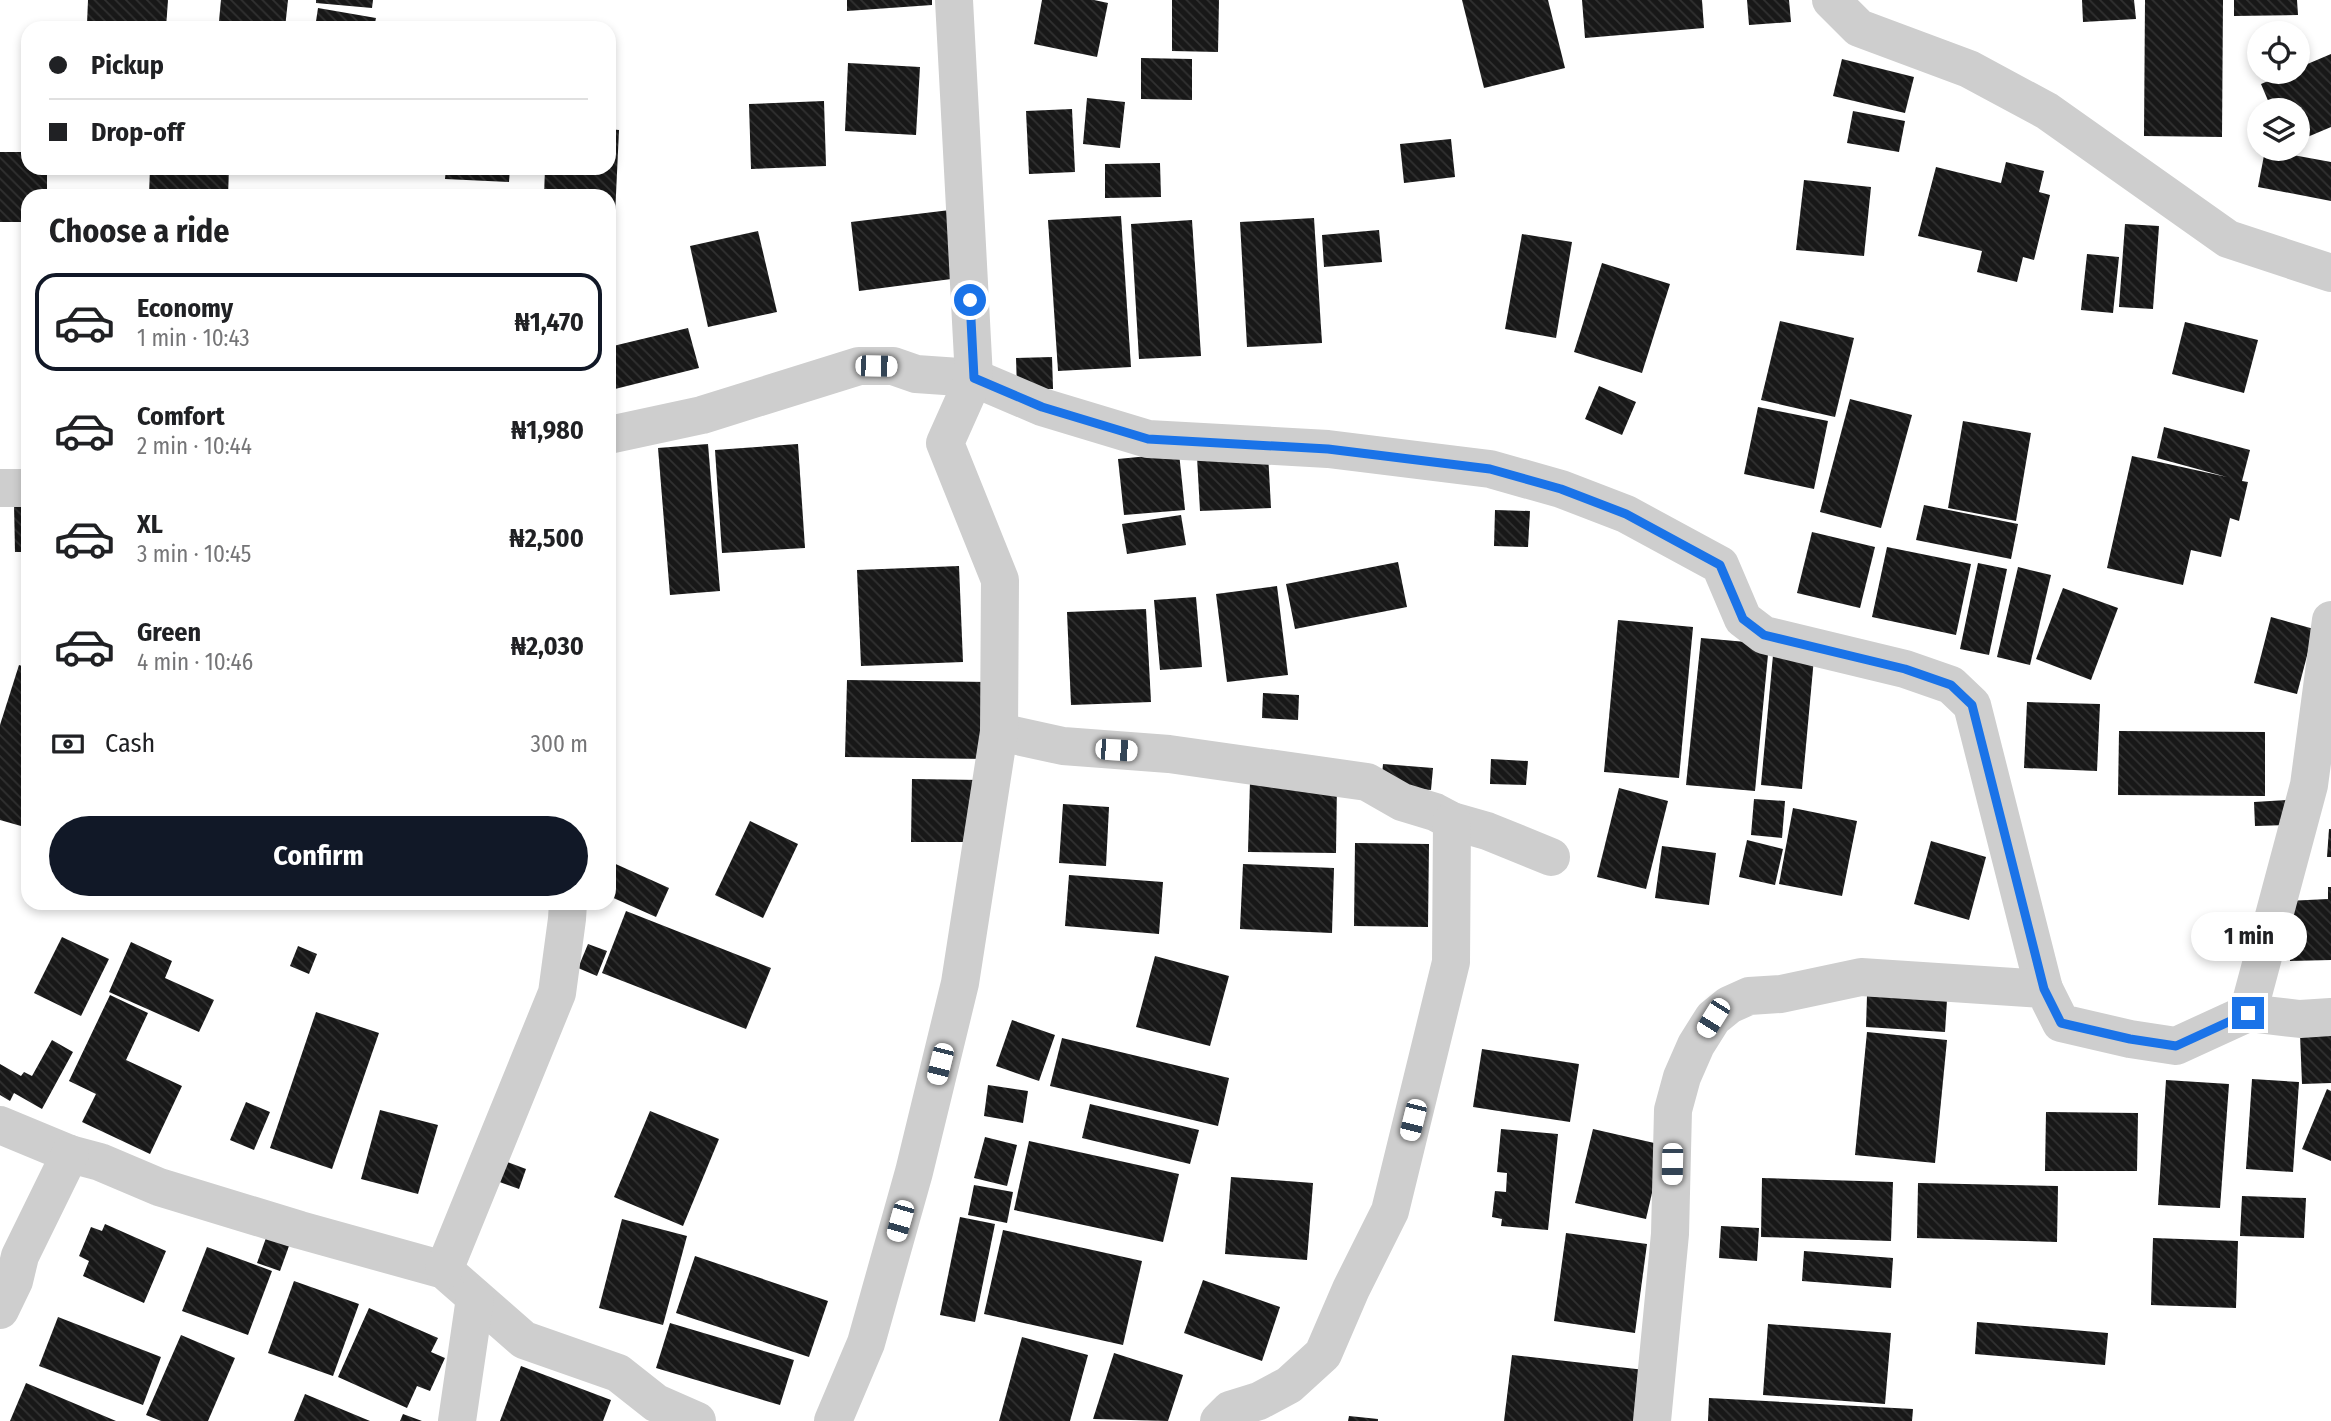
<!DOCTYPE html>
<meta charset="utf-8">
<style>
:root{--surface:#fff;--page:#f2f2f2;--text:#202124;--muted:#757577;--line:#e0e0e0;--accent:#111827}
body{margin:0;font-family:"Fira Sans Condensed",sans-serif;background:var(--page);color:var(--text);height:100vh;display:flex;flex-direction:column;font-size:26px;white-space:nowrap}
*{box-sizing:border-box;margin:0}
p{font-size:23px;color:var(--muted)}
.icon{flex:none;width:38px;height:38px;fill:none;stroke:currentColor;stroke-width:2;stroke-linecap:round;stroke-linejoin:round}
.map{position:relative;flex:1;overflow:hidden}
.details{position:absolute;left:21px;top:189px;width:595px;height:721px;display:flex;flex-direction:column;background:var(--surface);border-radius:21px;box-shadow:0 4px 10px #0003}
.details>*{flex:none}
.guide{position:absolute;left:21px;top:21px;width:595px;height:154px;border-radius:21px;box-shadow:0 4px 10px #0003;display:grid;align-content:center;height:154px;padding:0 28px;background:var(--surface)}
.fabs{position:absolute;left:2247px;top:21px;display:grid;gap:14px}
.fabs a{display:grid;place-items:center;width:63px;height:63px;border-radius:50%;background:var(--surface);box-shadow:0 4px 10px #0003;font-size:35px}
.end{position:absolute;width:32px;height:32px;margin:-16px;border:9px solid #1a73e8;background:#fff;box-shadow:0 0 0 4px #fff}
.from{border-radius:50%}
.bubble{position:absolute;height:49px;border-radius:24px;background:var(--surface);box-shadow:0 4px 10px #0003;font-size:23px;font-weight:700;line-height:49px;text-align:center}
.car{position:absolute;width:21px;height:42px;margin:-21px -10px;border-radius:9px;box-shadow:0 0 5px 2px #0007;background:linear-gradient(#fff 24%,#345 0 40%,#fff 0 76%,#345 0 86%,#fff 0)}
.guide b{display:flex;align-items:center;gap:24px;height:66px;font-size:26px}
.guide b+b{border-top:2px solid var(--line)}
.guide i{width:18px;height:18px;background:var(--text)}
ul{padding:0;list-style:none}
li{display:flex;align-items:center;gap:21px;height:98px;margin:0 14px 10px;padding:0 14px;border:4px solid transparent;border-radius:21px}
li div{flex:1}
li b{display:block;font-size:26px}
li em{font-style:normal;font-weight:700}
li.current{border-color:var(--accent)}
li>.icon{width:63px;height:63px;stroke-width:1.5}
h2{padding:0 28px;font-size:32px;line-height:84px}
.pay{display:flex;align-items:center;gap:18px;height:77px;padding:0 28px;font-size:26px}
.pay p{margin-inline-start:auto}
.button{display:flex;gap:14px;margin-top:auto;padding:14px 28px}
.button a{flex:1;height:80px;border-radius:42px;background:var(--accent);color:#fff;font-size:28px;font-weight:700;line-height:80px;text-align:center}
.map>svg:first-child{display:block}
.building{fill:url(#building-back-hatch)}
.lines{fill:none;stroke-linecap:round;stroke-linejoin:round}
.minor{stroke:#cecece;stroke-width:38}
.route{stroke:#1a73e8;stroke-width:9}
</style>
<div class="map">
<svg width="2331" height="1421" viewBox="0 0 2331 1421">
<defs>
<pattern id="building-back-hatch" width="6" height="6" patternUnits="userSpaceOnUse" patternTransform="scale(1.75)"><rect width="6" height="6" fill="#181818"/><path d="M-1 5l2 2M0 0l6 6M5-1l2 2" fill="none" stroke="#313131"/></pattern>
</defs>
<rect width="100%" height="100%" fill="#fff"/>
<g class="building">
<polygon points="88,0 168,0 166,28 87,24"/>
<polygon points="221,0 288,0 285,28 219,21"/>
<polygon points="316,0 373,0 372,8 316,3"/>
<polygon points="847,0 932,0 932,5 847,11"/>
<polygon points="1042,0 1094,0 1108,3 1097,57 1034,44"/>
<polygon points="1172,0 1219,0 1218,52 1172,51"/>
<polygon points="1462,0 1548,0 1565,68 1484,88"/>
<polygon points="1582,0 1702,0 1704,28 1585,38"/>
<polygon points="1747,0 1789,0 1791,22 1749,25"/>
<polygon points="2082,0 2134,0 2136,19 2083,22"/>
<polygon points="2145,0 2223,0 2222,137 2144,136"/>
<polygon points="2234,0 2297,0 2298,15 2234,16"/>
<polygon points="318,8 376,18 374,28 315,28"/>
<polygon points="2331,54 2331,127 2298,141 2298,110 2272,110 2261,84 2290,72 2298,72 2298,68"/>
<polygon points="1141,58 1192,59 1192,100 1141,99"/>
<polygon points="1842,59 1914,77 1905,113 1833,96"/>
<polygon points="848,63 920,67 916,135 845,131"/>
<polygon points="1087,98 1125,102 1120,148 1083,144"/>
<polygon points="824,101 826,166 751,169 749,104"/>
<polygon points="1072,109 1075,172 1029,174 1026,111"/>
<polygon points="1853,111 1905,121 1899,152 1847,143"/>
<polygon points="609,129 619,130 615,216 609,216 609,196 544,196 545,168 609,168"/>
<polygon points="1451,139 1455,177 1404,183 1400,144"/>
<polygon points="2265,150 2331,162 2331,201 2258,187"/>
<polygon points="0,152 28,152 28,168 47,168 47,196 28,196 28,222 0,222"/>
<polygon points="2006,162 2044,171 2039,192 2050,195 2034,260 2023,257 2017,282 1977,272 1982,251 1918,236 1936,167 2001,183"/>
<polygon points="1160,163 1161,197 1105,198 1105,164"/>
<polygon points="150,168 229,168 228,196 149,195"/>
<polygon points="446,168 510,168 509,182 445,179"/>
<polygon points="1804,180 1871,187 1864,256 1796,250"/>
<polygon points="950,210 959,278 859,291 851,222"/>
<polygon points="1121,216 1131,367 1058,371 1048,220"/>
<polygon points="1314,218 1322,343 1247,347 1240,222"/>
<polygon points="1192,220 1201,356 1139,359 1131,224"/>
<polygon points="2125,224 2159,226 2153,309 2119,307"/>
<polygon points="1379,230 1382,262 1324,267 1322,235"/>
<polygon points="758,231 777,312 708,327 690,246"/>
<polygon points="1522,234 1572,242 1556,338 1505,329"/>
<polygon points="2087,254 2119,257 2113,313 2081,310"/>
<polygon points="1602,263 1670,284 1642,373 1574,352"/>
<polygon points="1780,321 1854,338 1835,417 1761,400"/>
<polygon points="2185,322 2258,340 2244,393 2172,374"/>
<polygon points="688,328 699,368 611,390 609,381 609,347"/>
<polygon points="1052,357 1053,389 1017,390 1016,358"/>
<polygon points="1599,386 1636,402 1622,435 1585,419"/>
<polygon points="1850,399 1912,415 1881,528 1820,512"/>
<polygon points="1758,407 1828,421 1814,489 1744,474"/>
<polygon points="1963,421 2031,433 2016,521 1948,508"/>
<polygon points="2164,427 2250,450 2242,481 2248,482 2239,521 2230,518 2221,557 2191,550 2183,585 2107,568 2132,456 2227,477 2157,458"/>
<polygon points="708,444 720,591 670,595 658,448"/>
<polygon points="798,444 805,548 722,553 715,450"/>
<polygon points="1179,453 1185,510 1124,515 1118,459"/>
<polygon points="1268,453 1271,508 1200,511 1197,457"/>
<polygon points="14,504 28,504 28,552 15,552"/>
<polygon points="1924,505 2018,524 2011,559 1916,540"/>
<polygon points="1495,510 1530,511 1528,547 1494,546"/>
<polygon points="1181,515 1186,545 1127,554 1122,524"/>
<polygon points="1812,532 1875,547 1860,608 1797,593"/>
<polygon points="1887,547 1971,564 1956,635 1872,617"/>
<polygon points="1398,562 1407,607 1295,629 1286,584"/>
<polygon points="1978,563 2007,569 1989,655 1960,649"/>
<polygon points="959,566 963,662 861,666 857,570"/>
<polygon points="2018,567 2051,575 2030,665 1997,657"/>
<polygon points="1277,586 1288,675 1227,682 1216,594"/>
<polygon points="2063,588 2118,608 2091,680 2036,659"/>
<polygon points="1196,597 1202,667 1160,670 1154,600"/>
<polygon points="1146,609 1151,702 1071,705 1067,612"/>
<polygon points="2271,617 2314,629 2297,694 2254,683"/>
<polygon points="1618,620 1693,627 1679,778 1604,772"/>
<polygon points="1701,638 1769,644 1755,791 1686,785"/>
<polygon points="1773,655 1814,658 1802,789 1761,785"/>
<polygon points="19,665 28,668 28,828 0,820 0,725"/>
<polygon points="847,680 988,682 987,759 845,757"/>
<polygon points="1263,693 1299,695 1298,720 1262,718"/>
<polygon points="2027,702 2100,704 2097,771 2024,768"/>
<polygon points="2119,731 2265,732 2265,796 2118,795"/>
<polygon points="1491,759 1528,761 1526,785 1490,784"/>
<polygon points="1383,764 1433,768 1431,790 1381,786"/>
<polygon points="912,779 981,780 981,842 911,842"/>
<polygon points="1250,781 1337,782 1336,853 1248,852"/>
<polygon points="1619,788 1668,801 1646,889 1597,877"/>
<polygon points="1754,799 1785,801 1782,838 1751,835"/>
<polygon points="2287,800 2288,825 2255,826 2254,802"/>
<polygon points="1063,804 1109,807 1106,866 1059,863"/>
<polygon points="1793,808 1857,821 1842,896 1779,884"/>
<polygon points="750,821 798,844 763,918 715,895"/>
<polygon points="2329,829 2331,829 2331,857 2327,857"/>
<polygon points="1747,840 1783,849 1775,885 1739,877"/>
<polygon points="1931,841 1986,857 1969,920 1914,904"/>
<polygon points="1355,843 1429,844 1428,927 1354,926"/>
<polygon points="1662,846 1716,853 1709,905 1655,898"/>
<polygon points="609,861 669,888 656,917 609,896"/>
<polygon points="1243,864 1334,868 1332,933 1240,929"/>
<polygon points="1069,875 1163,882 1159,934 1065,926"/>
<polygon points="2328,887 2331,887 2331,960 2290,961 2287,901 2328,899"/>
<polygon points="626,911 771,968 746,1029 602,973"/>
<polygon points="62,937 109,959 81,1016 34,993"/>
<polygon points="131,942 172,961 165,978 214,1000 199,1032 109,992"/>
<polygon points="588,944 607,951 597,976 578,968"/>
<polygon points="298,946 317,954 309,974 290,966"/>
<polygon points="1155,956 1229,976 1210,1046 1136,1027"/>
<polygon points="110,995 148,1013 126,1060 182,1086 150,1154 82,1122 96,1094 69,1081"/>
<polygon points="1867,996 1947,1000 1945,1032 1866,1027"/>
<polygon points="316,1012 379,1033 332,1169 270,1148"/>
<polygon points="1012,1020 1055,1035 1039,1081 996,1066"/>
<polygon points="1867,1032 1947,1040 1935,1163 1855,1155"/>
<polygon points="2300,1034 2331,1034 2331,1083 2302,1084"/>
<polygon points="1062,1038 1229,1078 1218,1126 1050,1086"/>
<polygon points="52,1040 73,1052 42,1109 14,1093 10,1101 0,1095 0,1064 21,1076 24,1072 32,1076"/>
<polygon points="1482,1049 1579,1064 1570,1122 1473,1107"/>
<polygon points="2252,1079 2299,1082 2293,1172 2246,1169"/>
<polygon points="2166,1080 2229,1084 2220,1208 2158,1205"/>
<polygon points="988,1085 1028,1091 1023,1123 984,1116"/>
<polygon points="2327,1089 2331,1091 2331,1161 2302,1149"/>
<polygon points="246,1102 270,1112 254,1150 230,1140"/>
<polygon points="1090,1104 1199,1130 1190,1164 1082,1138"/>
<polygon points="380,1110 438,1125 418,1194 361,1179"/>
<polygon points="650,1111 719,1139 683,1226 614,1197"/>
<polygon points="2046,1112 2138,1113 2137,1171 2045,1171"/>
<polygon points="1501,1129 1558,1134 1548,1230 1501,1226 1502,1219 1492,1217 1495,1191 1506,1192 1507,1173 1497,1172"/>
<polygon points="1593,1129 1663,1145 1646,1219 1575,1203"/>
<polygon points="985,1137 1017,1145 1007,1186 974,1178"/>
<polygon points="1029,1141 1179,1174 1163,1242 1014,1210"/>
<polygon points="499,1159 526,1169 519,1189 491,1179"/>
<polygon points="1231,1177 1313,1183 1307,1260 1225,1254"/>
<polygon points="1762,1178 1893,1182 1891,1241 1761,1237"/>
<polygon points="1918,1183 2058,1186 2057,1242 1917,1238"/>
<polygon points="974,1185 1013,1192 1007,1223 968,1215"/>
<polygon points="2242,1196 2306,1198 2304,1238 2240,1236"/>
<polygon points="960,1217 995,1224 975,1322 940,1315"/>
<polygon points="622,1219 687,1236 663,1325 599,1308"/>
<polygon points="105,1224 166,1251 144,1303 83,1276 89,1261 79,1256 91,1227 102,1231"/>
<polygon points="1721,1226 1759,1228 1757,1261 1719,1258"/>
<polygon points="1003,1230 1142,1261 1123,1345 984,1314"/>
<polygon points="1566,1233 1647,1244 1635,1333 1554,1321"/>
<polygon points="266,1238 289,1246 280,1271 257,1263"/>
<polygon points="2153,1238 2238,1241 2236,1308 2151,1305"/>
<polygon points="207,1247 272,1271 248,1335 182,1311"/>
<polygon points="1804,1251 1893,1258 1891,1288 1802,1281"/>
<polygon points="695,1256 828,1301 809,1357 676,1313"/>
<polygon points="1203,1280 1280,1307 1262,1361 1184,1333"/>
<polygon points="294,1281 359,1304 333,1376 268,1353"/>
<polygon points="369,1308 438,1338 431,1352 445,1358 430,1391 417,1386 407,1408 338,1377"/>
<polygon points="58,1317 161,1357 143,1405 39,1366"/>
<polygon points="1977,1322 2108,1333 2105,1365 1975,1354"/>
<polygon points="670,1323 794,1360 780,1405 656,1368"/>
<polygon points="1768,1324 1891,1333 1885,1404 1763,1395"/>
<polygon points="181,1335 235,1358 208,1421 161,1421 146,1415"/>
<polygon points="1022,1337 1088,1355 1070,1421 999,1421"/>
<polygon points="1114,1353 1183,1375 1168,1421 1093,1419"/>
<polygon points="1512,1355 1645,1370 1639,1421 1504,1421"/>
<polygon points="521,1366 611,1400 603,1421 500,1421"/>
<polygon points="26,1383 116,1421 10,1421"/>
<polygon points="305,1394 370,1421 294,1421"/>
<polygon points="1709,1398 1913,1409 1912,1421 1708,1421"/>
<polygon points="403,1414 422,1421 400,1421"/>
<polygon points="1349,1416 1378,1419 1378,1421 1348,1421"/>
</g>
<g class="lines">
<g class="minor">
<polyline points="1831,0 1859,28 1969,69 2047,111 2228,239 2331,273"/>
<polyline points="609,435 702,415 859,366 893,366 916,374 974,378 1042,407 1148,439 1328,449 1490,469 1561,489 1626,514 1720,565 1743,619 1764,635 1905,669 1951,685 1972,705 2044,989"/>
<polyline points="0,488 28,488"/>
<polyline points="999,732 1063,746 1169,754 1367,782 1402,802 1435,812 1452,821 1487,831 1551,857"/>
<polyline points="2248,1013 2309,785 2331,620"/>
<polyline points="0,1125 70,1154 100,1162 159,1187 300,1230 444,1270 524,1340 618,1373 656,1403 697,1421"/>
<polyline points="444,1270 557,993 567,919 568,903"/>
<polyline points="0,1310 14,1281 20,1256 70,1154"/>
<polyline points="457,1421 475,1298"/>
<polyline points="833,1421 866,1343 914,1172 960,983 999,732 1000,580 945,443 974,378 954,0"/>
<polyline points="1219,1421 1230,1410 1259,1401 1289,1385 1323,1354 1351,1289 1390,1211 1451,962 1452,821"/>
<polyline points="1652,1421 1670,1234 1673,1110 1682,1077 1696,1045 1713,1018 1729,1005 1749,996 1781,994 1861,977 2044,989 2061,1023 2130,1039 2176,1046 2248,1013 2300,1019 2331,1017"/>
</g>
</g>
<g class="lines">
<polyline class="route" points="970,300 974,378 1042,407 1148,439 1328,449 1490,469 1561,489 1626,514 1720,565 1743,619 1764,635 1905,669 1951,685 1972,705 2044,989 2061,1023 2130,1039 2176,1046 2248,1013"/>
</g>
</svg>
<div class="fabs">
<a><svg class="icon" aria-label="locate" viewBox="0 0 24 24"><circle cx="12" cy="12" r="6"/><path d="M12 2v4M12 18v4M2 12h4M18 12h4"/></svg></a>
<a><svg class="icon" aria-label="layers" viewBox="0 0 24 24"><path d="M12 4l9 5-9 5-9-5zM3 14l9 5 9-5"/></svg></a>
</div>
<i class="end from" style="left:970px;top:300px"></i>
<i class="end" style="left:2248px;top:1013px"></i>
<div class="bubble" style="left:2191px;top:912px;width:116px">1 min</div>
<i class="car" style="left:876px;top:366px;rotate:91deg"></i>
<i class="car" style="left:1116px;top:750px;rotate:94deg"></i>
<i class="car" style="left:1713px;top:1018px;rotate:212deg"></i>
<i class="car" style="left:940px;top:1064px;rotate:194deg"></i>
<i class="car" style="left:1413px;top:1120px;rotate:194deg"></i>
<i class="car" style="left:1672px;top:1164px;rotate:181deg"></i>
<i class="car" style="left:900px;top:1221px;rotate:196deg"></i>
<div class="guide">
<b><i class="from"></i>Pickup</b>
<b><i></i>Drop-off</b>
</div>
<section class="details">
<h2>Choose a ride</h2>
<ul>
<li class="current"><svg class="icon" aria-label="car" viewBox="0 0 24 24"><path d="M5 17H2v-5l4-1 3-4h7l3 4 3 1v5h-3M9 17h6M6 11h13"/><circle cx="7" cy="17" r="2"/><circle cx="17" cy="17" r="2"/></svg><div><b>Economy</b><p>1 min · 10:43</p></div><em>₦1,470</em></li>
<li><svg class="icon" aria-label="car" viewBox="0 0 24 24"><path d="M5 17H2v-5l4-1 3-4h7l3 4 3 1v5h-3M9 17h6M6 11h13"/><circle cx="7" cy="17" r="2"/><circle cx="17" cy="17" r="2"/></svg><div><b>Comfort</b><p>2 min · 10:44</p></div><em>₦1,980</em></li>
<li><svg class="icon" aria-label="car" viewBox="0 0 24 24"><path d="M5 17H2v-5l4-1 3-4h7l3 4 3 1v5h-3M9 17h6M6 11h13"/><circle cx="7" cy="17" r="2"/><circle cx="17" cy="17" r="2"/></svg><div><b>XL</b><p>3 min · 10:45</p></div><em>₦2,500</em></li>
<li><svg class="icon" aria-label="car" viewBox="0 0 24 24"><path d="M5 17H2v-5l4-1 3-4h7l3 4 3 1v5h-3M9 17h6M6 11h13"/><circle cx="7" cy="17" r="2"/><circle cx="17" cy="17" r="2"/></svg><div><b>Green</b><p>4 min · 10:46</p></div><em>₦2,030</em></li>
</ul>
<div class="pay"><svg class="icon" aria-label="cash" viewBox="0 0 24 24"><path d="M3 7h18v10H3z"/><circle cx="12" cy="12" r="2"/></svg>Cash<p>300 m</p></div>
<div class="button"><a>Confirm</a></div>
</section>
</div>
